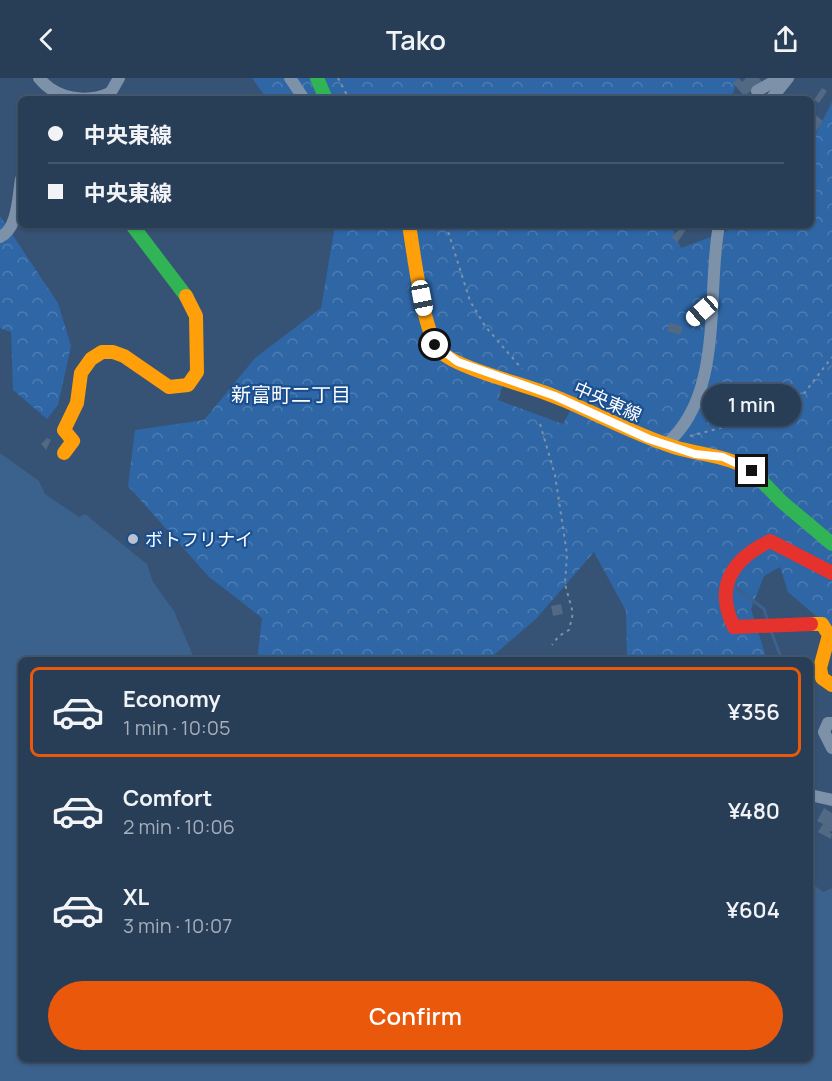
<!DOCTYPE html>
<meta charset="utf-8">
<style>
:root{--surface:#283e57;--page:#30455d;--text:#f1f3f6;--muted:#a5aeba;--line:#44576d;--accent:#ea580c}
body{margin:0;font-family:Manrope,"Noto Sans JP",sans-serif;background:var(--page);color:var(--text);height:100vh;display:flex;flex-direction:column;font-size:22px;white-space:nowrap}
*{box-sizing:border-box;margin:0}
p{font-size:20px;color:var(--muted)}
.icon{flex:none;width:33px;height:33px;fill:none;stroke:currentColor;stroke-width:2;stroke-linecap:round;stroke-linejoin:round}
.map{position:relative;flex:1;overflow:hidden}
.sheet{position:absolute;left:18px;top:579px;width:795px;height:405px;display:flex;flex-direction:column;background:var(--surface);border-radius:9px;box-shadow:0 2px 4px #0004,0 0 0 2px var(--line)}
.sheet>*{flex:none}
.guide{position:absolute;left:18px;top:18px;width:796px;height:132px;border-radius:9px;box-shadow:0 2px 4px #0004,0 0 0 2px var(--line);display:grid;align-content:center;height:132px;padding:0 30px;background:var(--surface)}
.end{position:absolute;width:27px;height:27px;margin:-14px;border:8px solid #fff;background:#111;box-shadow:0 0 0 3px #111}
.from{border-radius:50%}
.bubble{position:absolute;height:42px;border-radius:21px;background:var(--surface);box-shadow:0 2px 4px #0004,0 0 0 2px var(--line);font-size:20px;font-weight:600;line-height:42px;text-align:center}
.car{position:absolute;width:18px;height:36px;margin:-18px -9px;border-radius:8px;box-shadow:0 0 4px 2px #0007;background:linear-gradient(#fff 24%,#345 0 40%,#fff 0 76%,#345 0 86%,#fff 0)}
.guide b{display:flex;align-items:center;gap:21px;height:57px;font-size:22px}
.guide b+b{border-top:2px solid var(--line)}
.guide i{width:15px;height:15px;background:var(--text)}
ul{padding:10px 0 0;list-style:none}
li{display:flex;align-items:center;gap:18px;height:90px;margin:0 12px 9px;padding:0 18px;border:3px solid transparent;border-radius:9px}
li div{flex:1}
li b{display:block;font-size:22px}
li em{font-style:normal;font-weight:600}
li.on{border-color:var(--accent)}
li>.icon{width:54px;height:54px;stroke-width:1.5}
.cta{display:flex;gap:12px;margin-top:auto;padding:12px 30px}
.cta a{flex:1;height:69px;border-radius:36px;background:var(--accent);color:#fff;font-size:24px;font-weight:600;line-height:69px;text-align:center}
header{display:flex;justify-content:space-between;align-items:center;height:78px;padding:0 30px;background:var(--surface);font-size:27px;font-weight:600}
.map>svg:first-child{display:block}
.forest{fill:url(#forest-crowns);fill-rule:evenodd}
.water{fill:#3b618d}
.lines{fill:none;stroke-linecap:round;stroke-linejoin:round}
.stream{stroke:#3b618d;stroke-width:3}
.building{fill:#526984}
.path{stroke:#7d92a8;stroke-width:2;stroke-dasharray:3 4.5;stroke-linecap:butt}
.street{stroke:#7d92a8;stroke-width:12}
.fast{stroke:#30b455;stroke-width:14}
.slow{stroke:#ff9f0a;stroke-width:14}
.jam{stroke:#e5322d;stroke-width:14}
.route{stroke:#fff;stroke-width:8}
.poi-dot{fill:#b9c2ce;stroke:#1b4f8f;stroke-width:2}
.labels{text-anchor:middle;dominant-baseline:central;stroke-width:4.5;stroke-linejoin:round;paint-order:stroke}
.street-label{font-size:18px;fill:#fff;stroke:#1b4f8f}
.poi-label{font-size:18px;fill:#fff;stroke:#1b4f8f;text-anchor:start}
.neighbourhood-label{font-size:20px;fill:#fff;stroke:#1b4f8f}
</style>
<header><svg class="icon" aria-label="back" viewBox="0 0 24 24"><path d="M15 5l-7 7 7 7"/></svg>Tako<svg class="icon" aria-label="share" viewBox="0 0 24 24"><path d="M12 15V3M7 8l5-5 5 5M5 13v7h14v-7"/></svg></header>
<div class="map">
<svg width="832" height="1003" viewBox="0 0 832 1003">
<defs>
<pattern id="forest-crowns" width="20" height="18" patternUnits="userSpaceOnUse" patternTransform="scale(1.5)"><rect width="20" height="18" fill="#2f66a5"/><path d="M2 6a3 3 0 1 1 6 0M12 15a3 3 0 1 1 6 0" fill="none" stroke="#4e7db2"/></pattern>
</defs>
<rect width="100%" height="100%" fill="#365274"/>
<g class="forest">
<polygon points="252,0 738,0 731,21 267,21"/>
<path d="M832 24V552L788 514 780 489 764 498 751 531 767 582H627L626 533 594 474 536 541 488 582H257L262 540 209 499 128 408 135 352 204 342 255 280 321 230 335 147H671L681 170 743 147H812V63ZM504 304 572 329 563 346 498 322Z"/>
<polygon points="0,138 58,225 71,268 58,327 47,341 13,312 11,254 0,250"/>
</g>
<path class="water" d="M0 375 39 403 45 416 79 439 85 436 147 486 153 504 174 533 195 582H21V981H565L567 985C582 988 596 981 608 983L810 981V804L823 814 832 810V1003H0Z"/>
<g class="lines">
<g class="stream">
<polyline points="734,508 764,531 767,541"/>
<polyline points="771,553 782,582"/>
<polyline points="810,649 810,662"/>
</g>
</g>
<g class="building">
<polygon points="739,0 742,4 746,0 759,0 763,5 744,18 733,5"/>
<polygon points="822,10 827,13 819,25 814,22"/>
<polygon points="812,34 823,43 815,55 812,52"/>
<polygon points="683,147 689,147 677,165 672,159"/>
<polygon points="670,244 683,249 680,257 667,253"/>
<polygon points="47,360 51,362 46,372 41,366"/>
<polygon points="561,526 563,536 553,538 551,528"/>
<polygon points="824,730 832,735 832,753 829,754 832,756 831,761 818,754 823,746 817,743"/>
</g>
<g class="lines">
<g class="path">
<polyline points="338,0 349,21"/>
<polyline points="446,147 470,223 485,248 522,291"/>
<polyline points="540,346 555,397 567,476 565,506 573,535 569,552 559,558 552,567"/>
<polyline points="690,358 747,343 786,339 832,279"/>
</g>
<g class="street">
<path d="M39 0C56 21 86 26 110 15"/>
<polyline points="290,0 304,21"/>
<polyline points="757,13 780,0"/>
<polyline points="107,21 119,0"/>
<polyline points="771,21 788,0"/>
<path d="M0 159C18 151 18 118 21 101"/>
<polyline points="692,241 711,225"/>
<path d="M665 367C725 318 706 215 719 147"/>
<polyline points="832,645 828,645 824,654 832,670"/>
<polyline points="810,717 832,722"/>
</g>
<g class="fast">
<polyline points="317,0 326,21"/>
<polyline points="132,147 186,218"/>
<polyline points="758,399 781,423 832,466"/>
</g>
<g class="slow">
<path d="M409 147C414 175 423 257 441 274 460 292 529 307 556 319 596 335 633 356 674 369 702 378 736 377 758 399"/>
<polyline points="64,375 73,363 64,352 77,325 81,295 91,281 102,274 113,274 124,278 169,309 188,307 197,294 196,238 186,218"/>
<polyline points="811,546 822,546 829,557 820,590 822,600 832,607"/>
</g>
<path class="jam" d="M811 546 734 549C714 509 732 481 770 463L832 495"/>
</g>
<g class="lines">
<polyline class="route" points="435,267 458,284 555,318 649,361 695,376 723,379 752,393"/>
</g>
<circle class="poi-dot" cx="133" cy="461" r="6"/>
<g class="labels">
<g class="street-label">
<text transform="translate(608 323) rotate(24)">中央東線</text>
</g>
<g class="poi-label">
<text x="145" y="461">ボトフリナイ</text>
</g>
<g class="neighbourhood-label">
<text x="291" y="316">新富町二丁目</text>
</g>
</g>
</svg>
<i class="end from" style="left:435px;top:267px"></i>
<i class="end" style="left:752px;top:393px"></i>
<div class="bubble" style="left:702px;top:306px;width:99px">1 min</div>
<i class="car" style="left:422px;top:220px;rotate:169deg"></i>
<i class="car" style="left:702px;top:233px;rotate:229deg"></i>
<div class="guide">
<b><i class="from"></i>中央東線</b>
<b><i></i>中央東線</b>
</div>
<section class="sheet">
<ul>
<li class="on"><svg class="icon" aria-label="car" viewBox="0 0 24 24"><path d="M5 17H2v-5l4-1 3-4h7l3 4 3 1v5h-3M9 17h6M6 11h13"/><circle cx="7" cy="17" r="2"/><circle cx="17" cy="17" r="2"/></svg><div><b>Economy</b><p>1 min · 10:05</p></div><em>¥356</em></li>
<li><svg class="icon" aria-label="car" viewBox="0 0 24 24"><path d="M5 17H2v-5l4-1 3-4h7l3 4 3 1v5h-3M9 17h6M6 11h13"/><circle cx="7" cy="17" r="2"/><circle cx="17" cy="17" r="2"/></svg><div><b>Comfort</b><p>2 min · 10:06</p></div><em>¥480</em></li>
<li><svg class="icon" aria-label="car" viewBox="0 0 24 24"><path d="M5 17H2v-5l4-1 3-4h7l3 4 3 1v5h-3M9 17h6M6 11h13"/><circle cx="7" cy="17" r="2"/><circle cx="17" cy="17" r="2"/></svg><div><b>XL</b><p>3 min · 10:07</p></div><em>¥604</em></li>
</ul>
<div class="cta"><a>Confirm</a></div>
</section>
</div>
